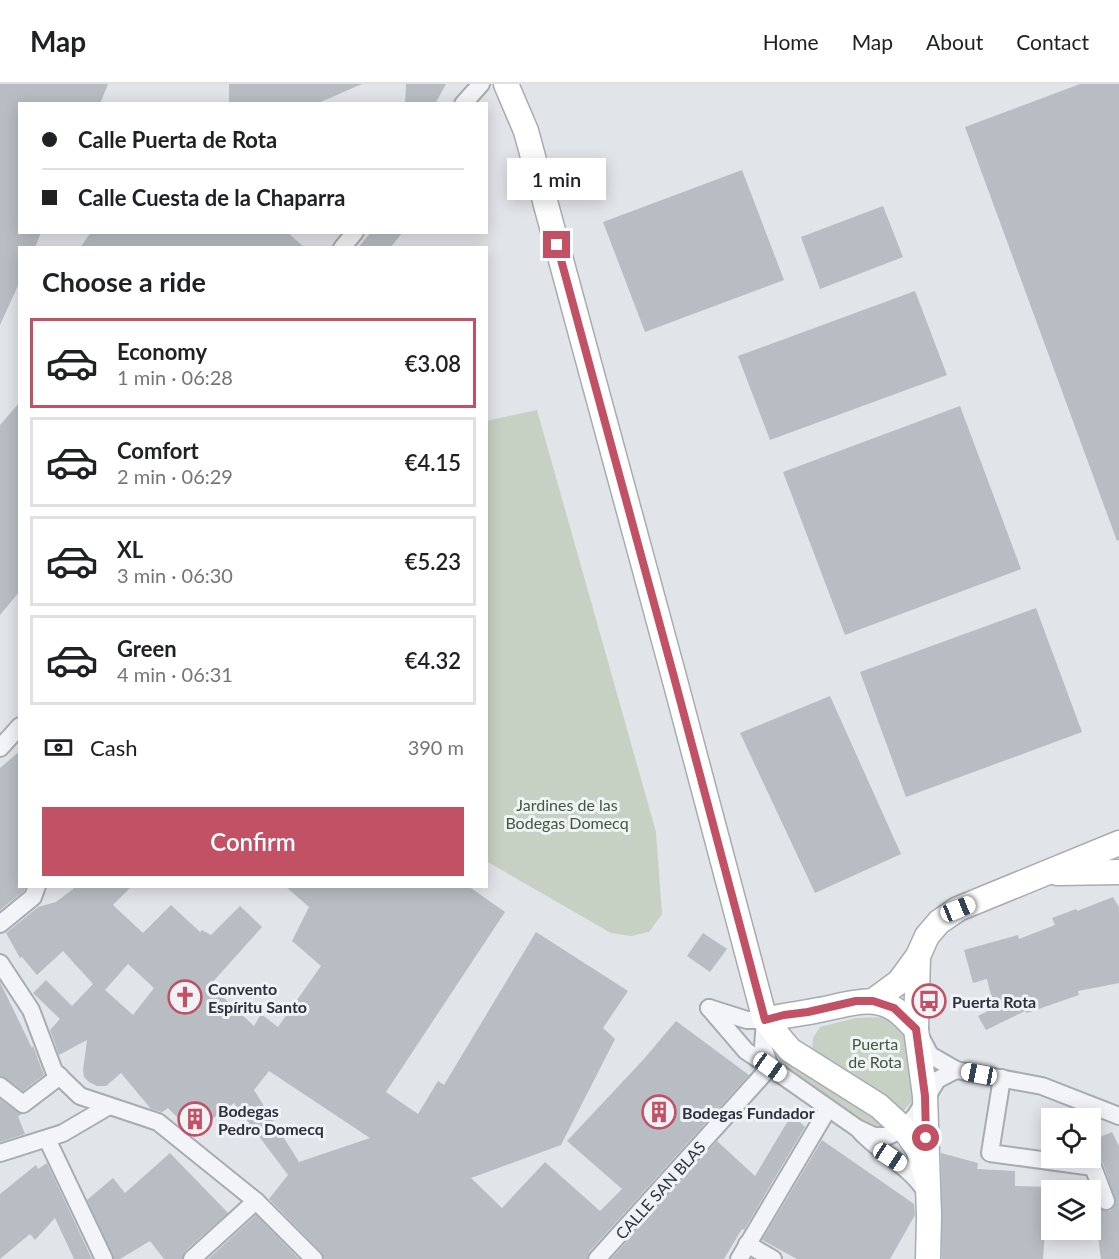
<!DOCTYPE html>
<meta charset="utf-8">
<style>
:root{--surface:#fff;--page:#f2f2f2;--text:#202124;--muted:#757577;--line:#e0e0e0;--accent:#c25166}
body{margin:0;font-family:Lato,sans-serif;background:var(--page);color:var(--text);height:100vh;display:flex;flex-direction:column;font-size:22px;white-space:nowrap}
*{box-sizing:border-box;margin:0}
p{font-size:20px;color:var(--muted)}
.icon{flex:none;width:33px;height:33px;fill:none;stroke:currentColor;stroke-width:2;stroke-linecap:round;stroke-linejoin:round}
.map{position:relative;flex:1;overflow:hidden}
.side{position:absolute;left:18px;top:162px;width:470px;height:642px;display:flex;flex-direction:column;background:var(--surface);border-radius:0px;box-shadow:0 3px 15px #0003}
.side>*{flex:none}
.guide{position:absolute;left:18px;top:18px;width:470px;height:132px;border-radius:0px;box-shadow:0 3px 15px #0003;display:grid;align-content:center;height:132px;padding:0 24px;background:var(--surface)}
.fabs{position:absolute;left:1041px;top:1024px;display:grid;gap:12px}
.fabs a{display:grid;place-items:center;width:60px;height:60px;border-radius:0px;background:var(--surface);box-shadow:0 3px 15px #0003;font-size:30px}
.end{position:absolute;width:27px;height:27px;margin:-14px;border:8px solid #c25166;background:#fff;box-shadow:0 0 0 3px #fff}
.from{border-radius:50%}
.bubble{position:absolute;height:42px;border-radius:0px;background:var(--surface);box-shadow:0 3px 15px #0003;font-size:20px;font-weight:600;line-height:42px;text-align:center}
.car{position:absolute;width:18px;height:36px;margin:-18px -9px;border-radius:8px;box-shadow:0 0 4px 2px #0007;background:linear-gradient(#fff 24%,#345 0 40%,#fff 0 76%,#345 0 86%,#fff 0)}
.guide b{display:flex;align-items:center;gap:21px;height:57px;font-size:22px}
.guide b+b{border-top:2px solid var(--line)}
.guide i{width:15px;height:15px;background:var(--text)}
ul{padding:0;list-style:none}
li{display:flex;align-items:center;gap:18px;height:90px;margin:0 12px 9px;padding:0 12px;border:3px solid var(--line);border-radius:0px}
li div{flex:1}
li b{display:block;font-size:22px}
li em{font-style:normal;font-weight:600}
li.selected{border-color:var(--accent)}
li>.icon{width:54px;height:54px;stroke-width:1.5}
h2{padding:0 24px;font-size:27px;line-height:72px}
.pay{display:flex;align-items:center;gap:15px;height:66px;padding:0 24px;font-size:22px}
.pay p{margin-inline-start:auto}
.primary-button{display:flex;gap:12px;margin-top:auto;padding:12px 24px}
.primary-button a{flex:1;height:69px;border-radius:0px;background:var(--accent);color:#fff;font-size:24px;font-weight:600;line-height:69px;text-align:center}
header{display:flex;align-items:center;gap:36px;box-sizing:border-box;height:84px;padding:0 30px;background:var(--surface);border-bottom:2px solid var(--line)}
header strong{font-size:28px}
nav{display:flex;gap:33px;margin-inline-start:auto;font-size:21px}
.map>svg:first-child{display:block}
.green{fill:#c7d1c3}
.building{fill:#b8bdc4;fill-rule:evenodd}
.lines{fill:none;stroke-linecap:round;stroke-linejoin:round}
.street-casing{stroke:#a7abb2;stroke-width:20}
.secondary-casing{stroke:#a7abb2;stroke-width:27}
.street{stroke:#f3f4f7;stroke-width:16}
.secondary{stroke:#fff;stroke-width:24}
.route{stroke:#c25166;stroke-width:8}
.labels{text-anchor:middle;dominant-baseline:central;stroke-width:6;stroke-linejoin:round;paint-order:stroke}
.park-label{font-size:16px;fill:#405939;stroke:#f0f3f6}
.poi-label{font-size:16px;font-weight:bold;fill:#2b323e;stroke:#f0f3f6;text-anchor:start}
.street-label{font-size:16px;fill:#2b323e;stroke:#f0f3f6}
</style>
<header>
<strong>Map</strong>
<nav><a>Home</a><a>Map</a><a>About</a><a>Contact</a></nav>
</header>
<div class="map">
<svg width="1119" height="1175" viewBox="0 0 1119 1175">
<rect width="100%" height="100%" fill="#e1e4e8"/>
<g class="green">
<polygon points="537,326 656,748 662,830 649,848 631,852 611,849 486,777 486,337"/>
<path d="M856 934C866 934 880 932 889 935 918 947 911 990 913 1016L903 1028 812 966 813 954 820 943Z"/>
<polygon points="777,971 883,1040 887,1044 871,1044 782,983"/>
</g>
<g class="building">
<polygon points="0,0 108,0 100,20 20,20 20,148 41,148 35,164 20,164 20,197 0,241"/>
<polygon points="229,0 362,0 316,20 229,20"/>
<polygon points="406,0 446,0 435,20 405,20"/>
<polygon points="1080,0 1119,0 1119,456 1117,457 965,43"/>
<polygon points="742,86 784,196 645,248 603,138"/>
<polygon points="883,122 903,173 820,205 801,153"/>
<polygon points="91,148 287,148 305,164 80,164"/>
<polygon points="371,148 403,148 390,164 358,164"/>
<polygon points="915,207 947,291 770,356 738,272"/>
<polygon points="20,318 20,507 0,531 0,341"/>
<polygon points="960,322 1021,485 845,551 783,388"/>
<polygon points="1036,524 1082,648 906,713 860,588"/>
<polygon points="830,612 901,770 815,809 740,649"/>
<polygon points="20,667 20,802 26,802 24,807 0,826 0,684"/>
<path d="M77 802H132L113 821 143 849 171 821 200 848 202 846 211 851 240 822 262 843 210 901 254 942 261 930 278 943 321 882 292 857 309 823 285 802H468L505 828 386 1008 418 1030 438 997 444 1001 536 848 628 907 603 944 615 955 561 1061 471 1094 502 1124 545 1078 600 1127 622 1105 567 1057 643 976 676 937 749 991 589 1168 587 1175H324L321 1168 269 1115 288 1091 234 1019 193 1049 168 1024 162 1028 151 1025 121 989 106 1002H97L89 998 84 993 83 986 87 956 59 971 50 946 60 935 33 909 46 896 72 922 93 900 63 867 37 891 22 873 20 874 6 849 38 823 56 818ZM128 880 154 904 133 931 105 906ZM269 987 370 1054 299 1078 254 1006Z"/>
<polygon points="1113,813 1119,823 1119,899 1078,907 1079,911 1027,929 1025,927 986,946 978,932 994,924 987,895 973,899 964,866 1018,851 1019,855 1055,841 1052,834 1076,825 1077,827"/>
<polygon points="703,849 727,865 710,888 687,872"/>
<polygon points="0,898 32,964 33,962 44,991 23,1007 6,994 0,992"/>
<polygon points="0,1015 17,1028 23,1030 18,1032 25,1050 0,1058"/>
<polygon points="792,1030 805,1043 744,1146 742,1145 724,1175 611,1175 717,1057 755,1092"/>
<polygon points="1112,1048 1119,1062 1119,1175 1101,1175 1097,1144 1090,1144 1090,1106 1100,1125 1110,1127 1116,1118 1103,1079 1099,1074 1092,1072 1090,1069 1102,1052"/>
<polygon points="822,1056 914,1120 915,1131 890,1175 797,1175 762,1156"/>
<polygon points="170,1069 228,1129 185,1167 182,1175 164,1175 150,1157 120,1175 114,1175 87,1116 113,1094 125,1109"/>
<polygon points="941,1069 978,1079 977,1085 1015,1087 1015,1102 1052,1103 1052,1147 1045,1147 1043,1175 942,1175"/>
<polygon points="47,1079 92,1175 74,1175 55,1134 35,1156 30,1150 0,1175 0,1110 36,1081 38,1085"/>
<polygon points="256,1131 299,1175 208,1175"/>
</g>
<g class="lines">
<defs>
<g id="street">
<polyline points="463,20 481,0"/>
<polyline points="342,164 355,148"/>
<polyline points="0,664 20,642"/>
<polyline points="0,840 33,813 37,802"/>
<polyline points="0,879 31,926 54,987 80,1012 158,1038 256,1117 314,1175"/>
<polyline points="709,924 747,936 765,936 763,962 770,983 857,1044 874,1052 888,1052 904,1045 916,1031 937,996 956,986"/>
<polyline points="920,952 930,971 956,986 1042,1002 1119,1032"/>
<polyline points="1002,994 990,1069 1093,1083 1106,1117"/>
<polyline points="0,1002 23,1020 60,992"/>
<path d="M860 1047C881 1070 909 1081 926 1108"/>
<polyline points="47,1055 104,1175"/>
<polyline points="0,1069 63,1049 109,1022"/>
<polyline points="747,1160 773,1175"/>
<polyline points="192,1175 256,1117"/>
<polyline points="597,1175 770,983 746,967 709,924"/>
<polyline points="739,1175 828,1025"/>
</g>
<g id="secondary">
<polyline points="506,0 526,47 674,593 765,936 790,966 879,1022 904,1045 918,1065 927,1095"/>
<polyline points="1057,789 1119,788"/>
<polyline points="918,872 916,945 925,1012 929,1132 928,1175"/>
<polyline points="873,917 899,898 918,872 927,852 939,838 958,825 1119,759"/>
<path d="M765 936C783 931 801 930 819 926 844 922 872 909 896 926 903 931 909 938 916 945"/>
</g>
</defs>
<use href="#street" class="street-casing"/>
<use href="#secondary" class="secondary-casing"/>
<use href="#street" class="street"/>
<use href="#secondary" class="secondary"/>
</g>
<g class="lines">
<polyline class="route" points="557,161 674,593 765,936 784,931 808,928 856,917 873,917 894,924 916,945 925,1012 926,1054"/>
</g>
<defs>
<symbol id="church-ring" viewBox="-11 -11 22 22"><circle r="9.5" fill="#f0f3f6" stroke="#c25166" stroke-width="1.5"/><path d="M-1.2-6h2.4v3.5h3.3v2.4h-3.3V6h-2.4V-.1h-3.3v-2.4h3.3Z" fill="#c25166"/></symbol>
<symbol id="bus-ring" viewBox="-11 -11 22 22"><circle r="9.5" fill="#f0f3f6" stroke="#c25166" stroke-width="1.5"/><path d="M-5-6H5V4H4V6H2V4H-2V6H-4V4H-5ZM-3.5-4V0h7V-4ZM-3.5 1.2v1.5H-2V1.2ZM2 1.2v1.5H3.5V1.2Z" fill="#c25166"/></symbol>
<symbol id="building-ring" viewBox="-11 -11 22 22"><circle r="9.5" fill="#f0f3f6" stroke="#c25166" stroke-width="1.5"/><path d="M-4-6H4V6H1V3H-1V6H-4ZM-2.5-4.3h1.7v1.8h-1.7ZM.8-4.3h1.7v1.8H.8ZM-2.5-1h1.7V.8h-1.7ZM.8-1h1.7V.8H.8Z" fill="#c25166"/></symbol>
</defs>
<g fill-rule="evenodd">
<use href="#church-ring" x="166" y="894" width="38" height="38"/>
<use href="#bus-ring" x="910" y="898" width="38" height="38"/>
<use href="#building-ring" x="640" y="1009" width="38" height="38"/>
<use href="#building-ring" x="176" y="1016" width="38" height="38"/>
</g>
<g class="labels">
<g class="park-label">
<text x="567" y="720">Jardines de las<tspan x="567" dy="18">Bodegas Domecq</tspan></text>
<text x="875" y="959">Puerta<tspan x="875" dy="18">de Rota</tspan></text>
</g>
<g class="poi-label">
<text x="208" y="904">Convento<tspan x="208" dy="18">Espíritu Santo</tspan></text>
<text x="952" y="917">Puerta Rota</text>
<text x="218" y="1026">Bodegas<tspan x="218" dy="18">Pedro Domecq</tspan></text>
<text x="682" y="1028">Bodegas Fundador</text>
</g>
<g class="street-label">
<text transform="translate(660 1106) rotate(-48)">CALLE SAN BLAS</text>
</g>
</g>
</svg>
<div class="fabs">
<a><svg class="icon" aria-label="locate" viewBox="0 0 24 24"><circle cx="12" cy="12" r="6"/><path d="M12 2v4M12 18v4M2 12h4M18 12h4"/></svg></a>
<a><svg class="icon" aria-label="layers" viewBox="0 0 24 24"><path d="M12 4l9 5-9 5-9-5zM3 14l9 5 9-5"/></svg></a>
</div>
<i class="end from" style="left:926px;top:1054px"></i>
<i class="end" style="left:557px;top:161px"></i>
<div class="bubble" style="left:507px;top:74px;width:99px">1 min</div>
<i class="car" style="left:958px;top:825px;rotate:68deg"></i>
<i class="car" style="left:770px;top:983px;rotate:125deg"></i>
<i class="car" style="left:979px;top:990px;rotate:281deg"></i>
<i class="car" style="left:890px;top:1073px;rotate:123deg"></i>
<div class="guide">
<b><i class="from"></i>Calle Puerta de Rota</b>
<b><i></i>Calle Cuesta de la Chaparra</b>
</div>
<section class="side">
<h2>Choose a ride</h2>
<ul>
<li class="selected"><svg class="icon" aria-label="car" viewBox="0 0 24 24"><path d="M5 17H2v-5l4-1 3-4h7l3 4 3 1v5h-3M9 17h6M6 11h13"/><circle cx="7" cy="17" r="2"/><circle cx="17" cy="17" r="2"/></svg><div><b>Economy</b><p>1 min · 06:28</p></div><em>€3.08</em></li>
<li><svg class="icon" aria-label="car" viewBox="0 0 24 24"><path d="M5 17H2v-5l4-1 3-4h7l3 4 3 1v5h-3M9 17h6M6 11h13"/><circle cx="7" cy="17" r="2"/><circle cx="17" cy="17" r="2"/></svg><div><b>Comfort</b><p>2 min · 06:29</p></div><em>€4.15</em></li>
<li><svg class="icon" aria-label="car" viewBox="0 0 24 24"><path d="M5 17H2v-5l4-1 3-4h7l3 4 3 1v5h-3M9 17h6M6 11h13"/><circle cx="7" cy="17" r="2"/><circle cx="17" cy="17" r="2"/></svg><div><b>XL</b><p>3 min · 06:30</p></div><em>€5.23</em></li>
<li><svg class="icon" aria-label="car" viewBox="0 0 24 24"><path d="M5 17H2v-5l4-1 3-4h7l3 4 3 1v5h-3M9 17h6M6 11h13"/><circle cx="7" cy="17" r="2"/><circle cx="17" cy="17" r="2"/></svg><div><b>Green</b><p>4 min · 06:31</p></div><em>€4.32</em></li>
</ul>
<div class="pay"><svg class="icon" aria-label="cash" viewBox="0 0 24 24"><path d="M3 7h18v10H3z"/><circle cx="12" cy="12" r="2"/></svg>Cash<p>390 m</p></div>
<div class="primary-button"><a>Confirm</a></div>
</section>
</div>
